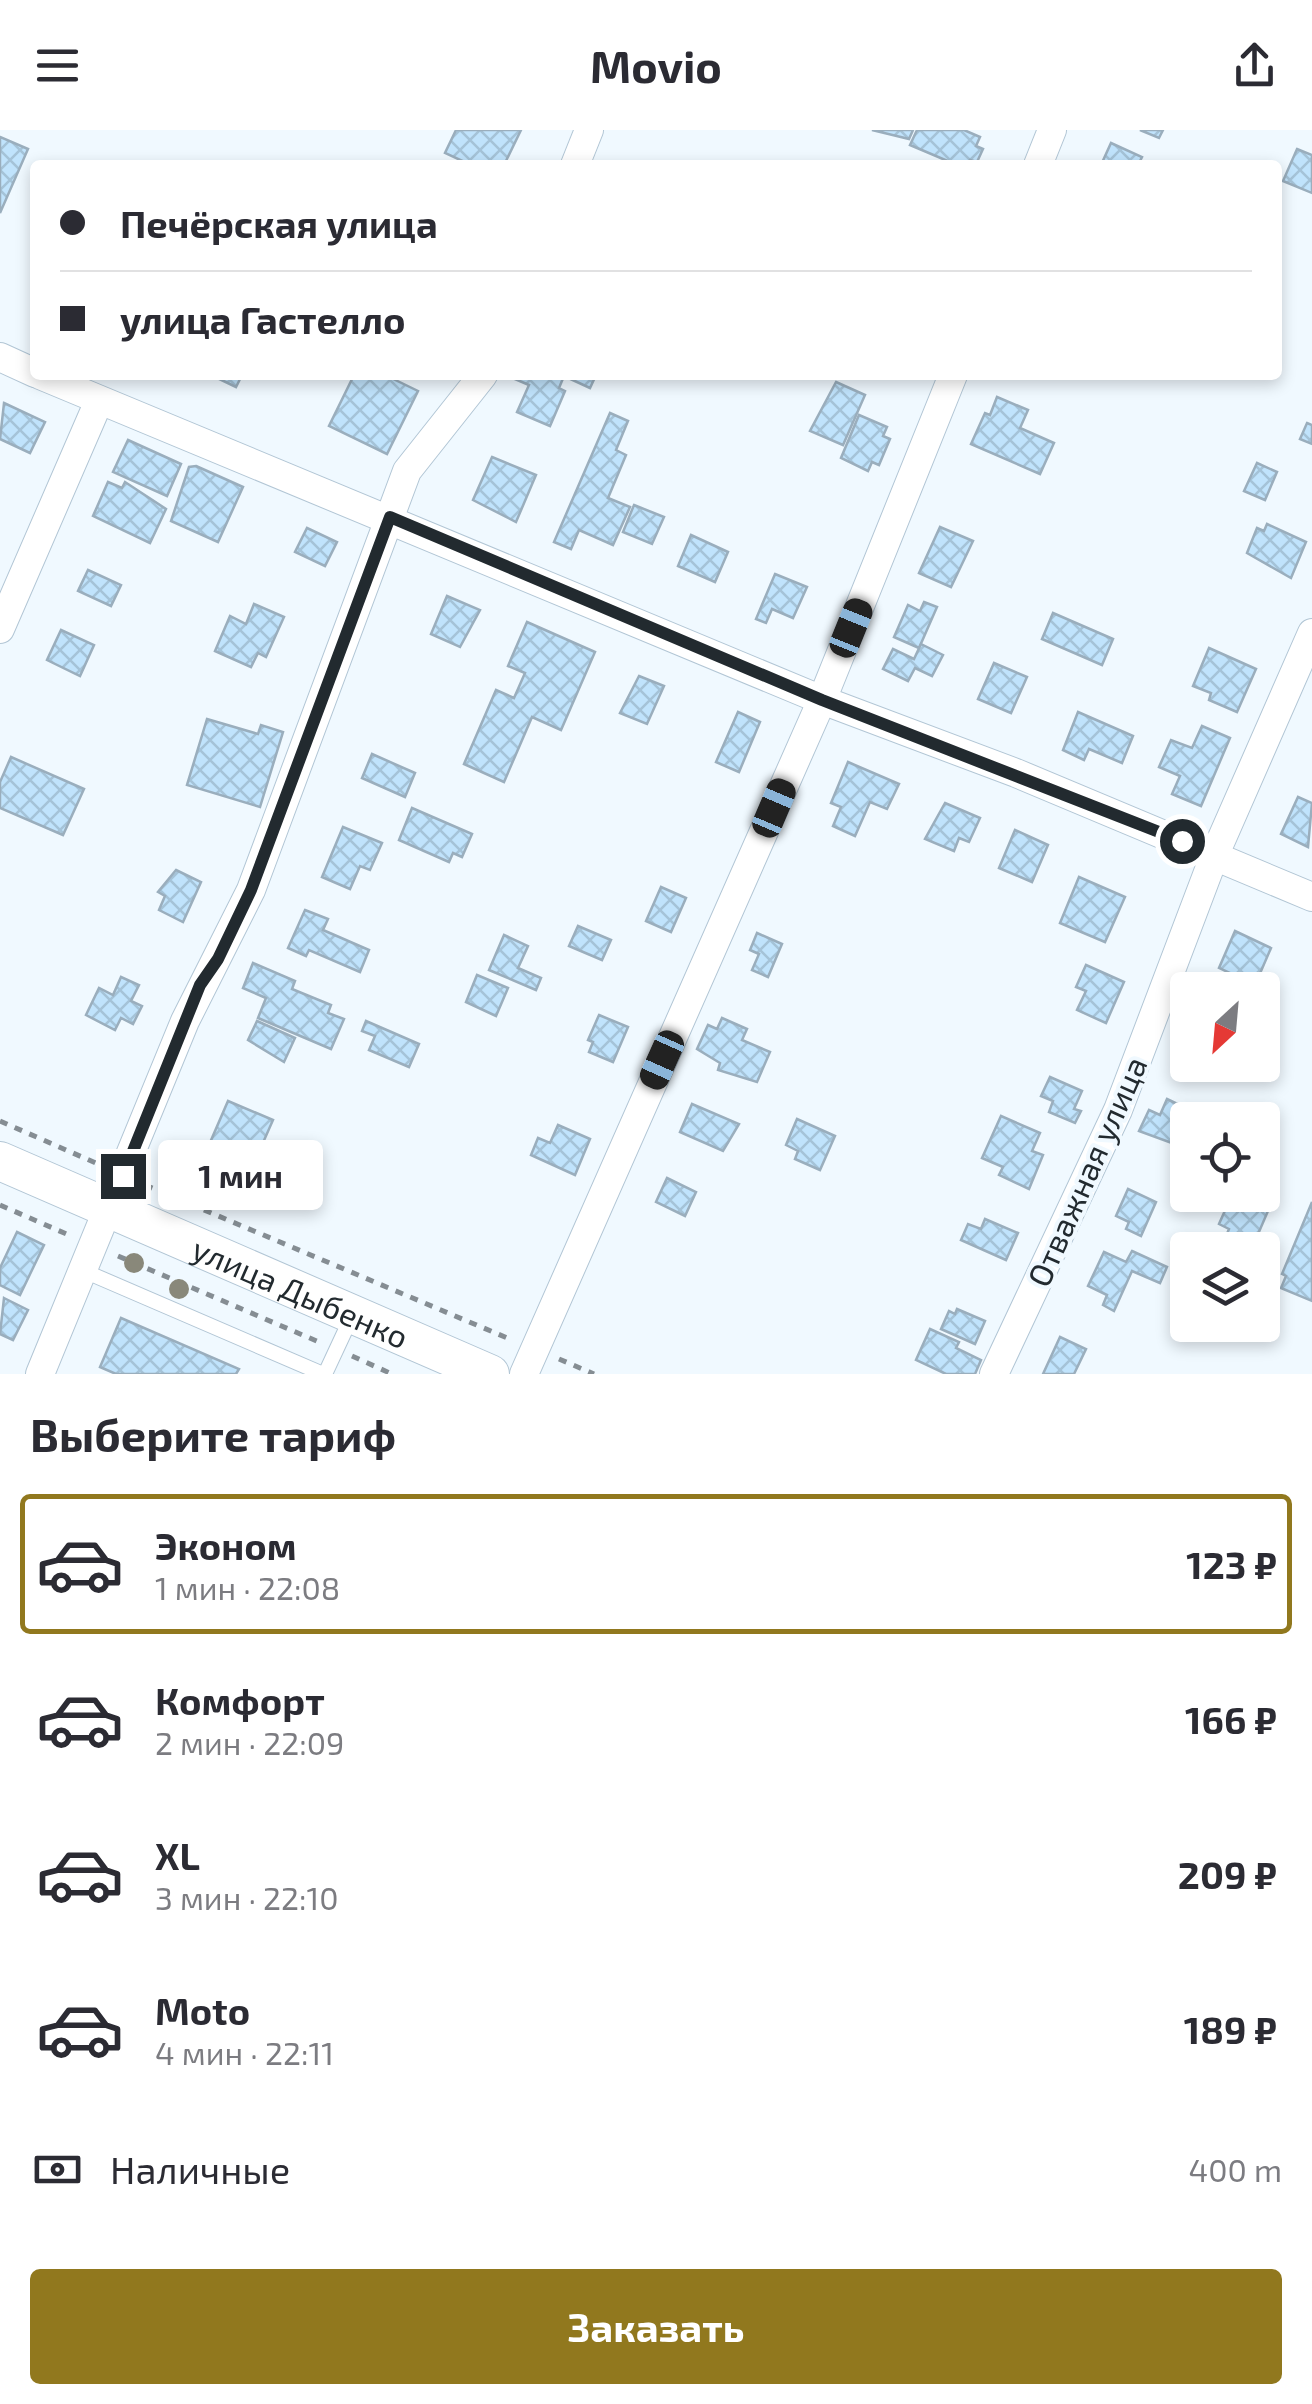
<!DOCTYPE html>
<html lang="ru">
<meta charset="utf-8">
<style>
:root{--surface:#fff;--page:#f2f2f3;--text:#2b2b33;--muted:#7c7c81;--line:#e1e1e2;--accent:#91781e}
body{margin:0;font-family:"Exo 2",sans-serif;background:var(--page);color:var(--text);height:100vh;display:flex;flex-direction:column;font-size:38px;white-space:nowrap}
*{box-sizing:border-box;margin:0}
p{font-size:32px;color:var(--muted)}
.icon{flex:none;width:55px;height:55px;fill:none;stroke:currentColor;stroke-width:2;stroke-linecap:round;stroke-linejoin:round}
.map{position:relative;height:1244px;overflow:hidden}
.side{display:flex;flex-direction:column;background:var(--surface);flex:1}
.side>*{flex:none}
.banner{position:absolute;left:30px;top:30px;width:1252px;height:220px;border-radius:10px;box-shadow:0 5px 15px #0003;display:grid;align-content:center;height:220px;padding:0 30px;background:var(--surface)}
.needle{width:65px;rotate:206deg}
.fabs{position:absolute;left:1170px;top:842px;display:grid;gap:20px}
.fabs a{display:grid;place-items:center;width:110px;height:110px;border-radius:10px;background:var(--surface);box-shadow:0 5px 15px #0003;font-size:50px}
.end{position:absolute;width:45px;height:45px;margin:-22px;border:12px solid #222a2f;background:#fff;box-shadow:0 0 0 5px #fff}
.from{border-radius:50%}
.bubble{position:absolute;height:70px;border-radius:10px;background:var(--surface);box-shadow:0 5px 15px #0003;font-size:32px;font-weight:700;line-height:70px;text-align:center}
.car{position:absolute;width:30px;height:60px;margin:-30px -15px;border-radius:12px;box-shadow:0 0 8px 2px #0007;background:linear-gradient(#222 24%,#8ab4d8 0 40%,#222 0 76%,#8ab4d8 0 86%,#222 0)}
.banner b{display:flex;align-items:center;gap:35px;height:95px;font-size:38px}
.banner b+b{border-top:2px solid var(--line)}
.banner i{width:25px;height:25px;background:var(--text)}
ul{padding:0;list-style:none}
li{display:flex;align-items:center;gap:30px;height:140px;margin:0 20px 15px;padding:0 10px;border:5px solid transparent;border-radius:10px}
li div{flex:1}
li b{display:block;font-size:38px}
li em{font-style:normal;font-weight:700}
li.selected{border-color:var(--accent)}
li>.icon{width:90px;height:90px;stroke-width:1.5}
h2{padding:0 30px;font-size:45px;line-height:120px}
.pay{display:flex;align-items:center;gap:25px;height:110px;padding:0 30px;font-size:38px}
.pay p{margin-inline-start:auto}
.primary-button{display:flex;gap:20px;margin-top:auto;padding:20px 30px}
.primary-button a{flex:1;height:115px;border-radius:10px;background:var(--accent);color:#fff;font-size:40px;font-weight:700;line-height:115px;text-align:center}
header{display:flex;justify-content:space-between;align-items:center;height:130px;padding:0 30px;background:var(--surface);font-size:45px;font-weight:700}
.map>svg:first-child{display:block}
.building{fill:url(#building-cross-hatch);stroke:#9aaebd;stroke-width:2.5}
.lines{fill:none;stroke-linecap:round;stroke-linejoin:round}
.lane-casing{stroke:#b2c6d5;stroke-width:16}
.street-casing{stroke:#b2c6d5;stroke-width:30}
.secondary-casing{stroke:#b2c6d5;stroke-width:40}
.path{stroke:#858d93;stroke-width:5;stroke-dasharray:8 8;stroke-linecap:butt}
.lane{stroke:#fff;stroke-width:14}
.street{stroke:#fff;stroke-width:28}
.secondary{stroke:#fff;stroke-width:38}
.tree{fill:#89887a}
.route{stroke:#222a2f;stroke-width:12}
.labels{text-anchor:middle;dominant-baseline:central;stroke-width:8;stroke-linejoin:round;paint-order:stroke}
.street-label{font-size:32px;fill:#222a2f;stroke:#f0f9ff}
</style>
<header><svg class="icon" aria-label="menu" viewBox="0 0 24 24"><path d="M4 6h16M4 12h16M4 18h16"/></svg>Movio<svg class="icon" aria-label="share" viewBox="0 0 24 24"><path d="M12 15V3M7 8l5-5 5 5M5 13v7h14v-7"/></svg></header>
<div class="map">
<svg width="1312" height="1244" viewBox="0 0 1312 1244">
<defs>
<pattern id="building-cross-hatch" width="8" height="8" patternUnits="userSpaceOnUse" patternTransform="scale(2.5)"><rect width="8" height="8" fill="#c0e3fc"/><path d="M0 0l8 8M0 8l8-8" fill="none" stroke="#a5c3d8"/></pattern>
</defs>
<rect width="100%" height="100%" fill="#f0f9ff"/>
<g class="building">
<polygon points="456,0 521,0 504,35 471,35 445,23"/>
<polygon points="872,0 913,0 909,9"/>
<polygon points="917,0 964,0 980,7 976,16 983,19 977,32 970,30 967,35 957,35 910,15"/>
<polygon points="1140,0 1163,0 1159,8"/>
<polygon points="0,7 28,19 0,83"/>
<polygon points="1111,13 1142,27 1138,35 1101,35"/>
<polygon points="1297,19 1312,25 1312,63 1283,51"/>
<polygon points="211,245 242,245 236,257"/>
<polygon points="354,245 385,245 418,261 387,324 329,296"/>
<polygon points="517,245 596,245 590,258 564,246 559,258 565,261 550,296 517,282 529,255 515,249"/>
<polygon points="836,252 865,265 843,315 810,301"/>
<polygon points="997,267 1028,280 1020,298 1054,313 1040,344 971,314 985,283 990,285"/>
<polygon points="4,273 45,292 30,323 0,309"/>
<polygon points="610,283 628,291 616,320 626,325 608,368 630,377 613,415 579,400 571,419 554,412"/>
<polygon points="859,285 887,297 883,306 890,309 879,335 872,332 868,341 841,328"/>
<polygon points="1307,293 1312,295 1312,314 1300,309"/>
<polygon points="128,310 181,334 167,366 113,342"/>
<polygon points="492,327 536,345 516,392 473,370"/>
<polygon points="1257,333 1277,342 1265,370 1244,361"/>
<polygon points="196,336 243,357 218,412 171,391 189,337"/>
<polygon points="108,352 122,358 125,352 166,379 150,413 93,386"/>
<polygon points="634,375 664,387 652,414 623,402"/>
<polygon points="1267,394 1306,412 1291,448 1247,423 1257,398 1264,401"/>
<polygon points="940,397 973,411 951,457 919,443"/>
<polygon points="307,398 337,412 325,436 295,422"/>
<polygon points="691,405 728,422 715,452 678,436"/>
<polygon points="88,440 121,455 111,476 78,461"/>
<polygon points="775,444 807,457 793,488 772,479 766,493 756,489"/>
<polygon points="447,466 480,480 460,517 431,504"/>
<polygon points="924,472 937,477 919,518 894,507 908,475 920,481"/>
<polygon points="254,474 284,487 266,527 258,523 251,537 215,521 230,486 246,494"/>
<polygon points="1053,483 1113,509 1102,535 1042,509"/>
<polygon points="527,492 595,522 561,600 532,587 504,652 464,634 496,560 514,568 525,543 508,536"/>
<polygon points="61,500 94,515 80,546 47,530"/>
<polygon points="921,514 943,525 932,546 915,538 908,551 883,539 893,519 914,529"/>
<polygon points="1209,518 1256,539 1237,582 1209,570 1211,563 1193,556"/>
<polygon points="994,533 1027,547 1011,583 978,569"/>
<polygon points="639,546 664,556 647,594 620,583"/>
<polygon points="738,582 760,592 739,642 716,632"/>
<polygon points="1078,582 1133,606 1122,633 1089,619 1084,630 1063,620"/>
<polygon points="207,589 258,604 261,595 283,602 260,677 187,655"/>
<polygon points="1202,596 1230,608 1201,676 1172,664 1180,646 1159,637 1171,610 1192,618"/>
<polygon points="372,624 415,643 405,667 362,648"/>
<polygon points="11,627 84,659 63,705 0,678 0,652"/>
<polygon points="848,632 899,654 887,679 870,672 855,706 833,696 841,677 831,673"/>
<polygon points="1298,667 1312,673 1308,717 1281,704"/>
<polygon points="945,673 980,688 969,712 959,708 954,721 925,709"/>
<polygon points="412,678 472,704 462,727 453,723 449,732 399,710"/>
<polygon points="343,697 382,713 370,740 360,736 350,759 322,747"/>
<polygon points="1015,700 1048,715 1032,752 999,738"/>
<polygon points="176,740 201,752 183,792 159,780 165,766 158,762"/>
<polygon points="1079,747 1125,767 1105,812 1060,793"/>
<polygon points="661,757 686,768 671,802 646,791"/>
<polygon points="305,780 328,789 323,800 369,820 360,842 309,820 306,826 288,818"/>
<polygon points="578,796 611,810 602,830 569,816"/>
<polygon points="1235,801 1271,818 1255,855 1219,838"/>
<polygon points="757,803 782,814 768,847 752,840 759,824 750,820"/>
<polygon points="504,805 528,816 518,838 541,848 536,860 489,840"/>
<polygon points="253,833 295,851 292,859 331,875 328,883 344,889 331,919 258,888 266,868 243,858"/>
<polygon points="1086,835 1124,852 1106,893 1077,880 1086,861 1076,857"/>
<polygon points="477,845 508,858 496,886 466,872"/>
<polygon points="121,847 139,855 131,871 142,876 133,894 121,888 115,900 86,885 99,858 113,865"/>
<polygon points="599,885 628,897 613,932 589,922 593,912 588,910"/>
<polygon points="722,888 747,899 742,910 770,922 757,952 718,940 720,933 697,919 708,895 717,899"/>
<polygon points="257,891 295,908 284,932 248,910"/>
<polygon points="366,891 419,914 409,937 369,920 375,906 362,901"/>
<polygon points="1050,947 1082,961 1074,979 1081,981 1075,993 1049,982 1053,971 1041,966"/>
<polygon points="1167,969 1211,990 1188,990 1188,1019 1139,1001 1149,980 1160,985"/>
<polygon points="228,971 273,990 247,1049 221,1038 228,1024 209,1015"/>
<polygon points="692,974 739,994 723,1021 680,1002"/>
<polygon points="1001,986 1040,1003 1032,1021 1043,1025 1029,1059 999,1045 1003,1037 982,1028"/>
<polygon points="797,989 835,1006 820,1040 795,1029 798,1021 786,1015"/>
<polygon points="558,995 590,1009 575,1045 531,1025 538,1008 550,1013"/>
<polygon points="667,1048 696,1062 685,1086 656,1072"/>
<polygon points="1128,1059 1156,1072 1141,1106 1126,1099 1129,1092 1116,1086"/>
<polygon points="1232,1065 1268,1081 1252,1118 1226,1106 1229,1099 1219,1094"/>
<polygon points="1312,1072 1312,1171 1281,1158 1286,1146 1282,1144"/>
<polygon points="985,1089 1018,1103 1006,1130 961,1110 968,1094 981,1099"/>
<polygon points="17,1102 44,1115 20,1165 0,1155 0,1138"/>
<polygon points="1132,1121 1167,1137 1160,1153 1132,1141 1114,1181 1103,1175 1107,1165 1088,1156 1104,1122 1126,1132"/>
<polygon points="4,1168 28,1180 13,1210 0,1204"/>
<polygon points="957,1179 985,1191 975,1214 941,1199 949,1181 955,1184"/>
<polygon points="121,1188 239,1239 236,1244 116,1244 100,1237"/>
<polygon points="930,1199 959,1212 956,1218 981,1230 975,1244 946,1244 916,1230"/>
<polygon points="1060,1207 1086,1219 1074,1244 1043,1244"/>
</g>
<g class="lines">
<defs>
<g id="lane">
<polyline points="84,1141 323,1244"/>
<polyline points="325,1244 352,1186"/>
</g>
<g id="street">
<polyline points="575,35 589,0"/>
<polyline points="1038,35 1052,0"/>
<polyline points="0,227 35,243"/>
<polyline points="40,245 822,570 1016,643 1312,767"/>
<polyline points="0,499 99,271"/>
<polyline points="40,1244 185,891 251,760 407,341 483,245"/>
<polyline points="524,1244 822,570 953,245"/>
<polyline points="994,1244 1118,980 1215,724 1312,503"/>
</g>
<g id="secondary">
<path id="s1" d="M0 1031 490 1244"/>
</g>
</defs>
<use href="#lane" class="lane-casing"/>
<use href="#street" class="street-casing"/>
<use href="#secondary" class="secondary-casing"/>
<g class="path">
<polyline points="0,991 98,1034"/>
<polyline points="145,1055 512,1210"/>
<polyline points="0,1075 71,1106"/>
<polyline points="118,1126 319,1212"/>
<polyline points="352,1226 392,1244"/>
<polyline points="559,1229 594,1244"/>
</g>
<use href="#lane" class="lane"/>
<use href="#street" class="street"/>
<use href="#secondary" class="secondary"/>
</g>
<g class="tree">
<circle cx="134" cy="1133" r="10"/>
<circle cx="179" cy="1159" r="10"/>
</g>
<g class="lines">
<polyline class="route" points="123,1046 200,855 218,829 251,760 390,387 822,570 1182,711"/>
</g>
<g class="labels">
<g class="street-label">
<text transform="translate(1086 1041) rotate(-66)">Отважная улица</text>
<text stroke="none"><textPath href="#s1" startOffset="328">улица Дыбенко</textPath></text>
</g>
</g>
</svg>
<div class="fabs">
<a><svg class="needle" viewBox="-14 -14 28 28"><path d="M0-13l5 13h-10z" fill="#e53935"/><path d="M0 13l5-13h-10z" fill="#7c7c81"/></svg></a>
<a><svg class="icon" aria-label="locate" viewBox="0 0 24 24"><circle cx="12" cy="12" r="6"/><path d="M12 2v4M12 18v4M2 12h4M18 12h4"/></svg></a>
<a><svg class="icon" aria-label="layers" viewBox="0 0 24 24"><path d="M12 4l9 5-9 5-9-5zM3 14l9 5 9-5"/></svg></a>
</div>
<i class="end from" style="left:1182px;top:711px"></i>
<i class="end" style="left:123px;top:1046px"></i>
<div class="bubble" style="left:158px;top:1010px;width:165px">1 мин</div>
<i class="car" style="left:851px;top:498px;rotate:22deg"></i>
<i class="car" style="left:774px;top:678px;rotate:23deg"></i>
<i class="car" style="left:662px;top:930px;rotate:204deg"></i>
<div class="banner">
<b><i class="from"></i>Печёрская улица</b>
<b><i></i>улица Гастелло</b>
</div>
</div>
<section class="side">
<h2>Выберите тариф</h2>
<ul>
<li class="selected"><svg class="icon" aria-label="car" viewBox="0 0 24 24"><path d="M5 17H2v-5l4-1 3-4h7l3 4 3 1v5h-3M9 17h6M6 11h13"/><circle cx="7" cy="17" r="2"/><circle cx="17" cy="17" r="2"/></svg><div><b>Эконом</b><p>1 мин · 22:08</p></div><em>123 ₽</em></li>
<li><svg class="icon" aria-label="car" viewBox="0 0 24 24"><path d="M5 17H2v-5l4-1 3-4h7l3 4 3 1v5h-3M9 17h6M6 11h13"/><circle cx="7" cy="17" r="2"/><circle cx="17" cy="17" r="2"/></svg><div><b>Комфорт</b><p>2 мин · 22:09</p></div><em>166 ₽</em></li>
<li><svg class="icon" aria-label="car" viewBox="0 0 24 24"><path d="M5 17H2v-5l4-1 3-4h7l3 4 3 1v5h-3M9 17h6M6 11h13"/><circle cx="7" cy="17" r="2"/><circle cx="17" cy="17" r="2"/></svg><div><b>XL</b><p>3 мин · 22:10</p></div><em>209 ₽</em></li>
<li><svg class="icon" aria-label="car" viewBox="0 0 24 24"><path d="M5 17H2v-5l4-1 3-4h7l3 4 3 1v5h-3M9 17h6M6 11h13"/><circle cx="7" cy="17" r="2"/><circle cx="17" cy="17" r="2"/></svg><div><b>Moto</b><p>4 мин · 22:11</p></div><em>189 ₽</em></li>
</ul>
<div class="pay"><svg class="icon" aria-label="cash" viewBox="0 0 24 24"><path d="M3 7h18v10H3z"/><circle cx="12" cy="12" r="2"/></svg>Наличные<p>400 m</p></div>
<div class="primary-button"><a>Заказать</a></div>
</section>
